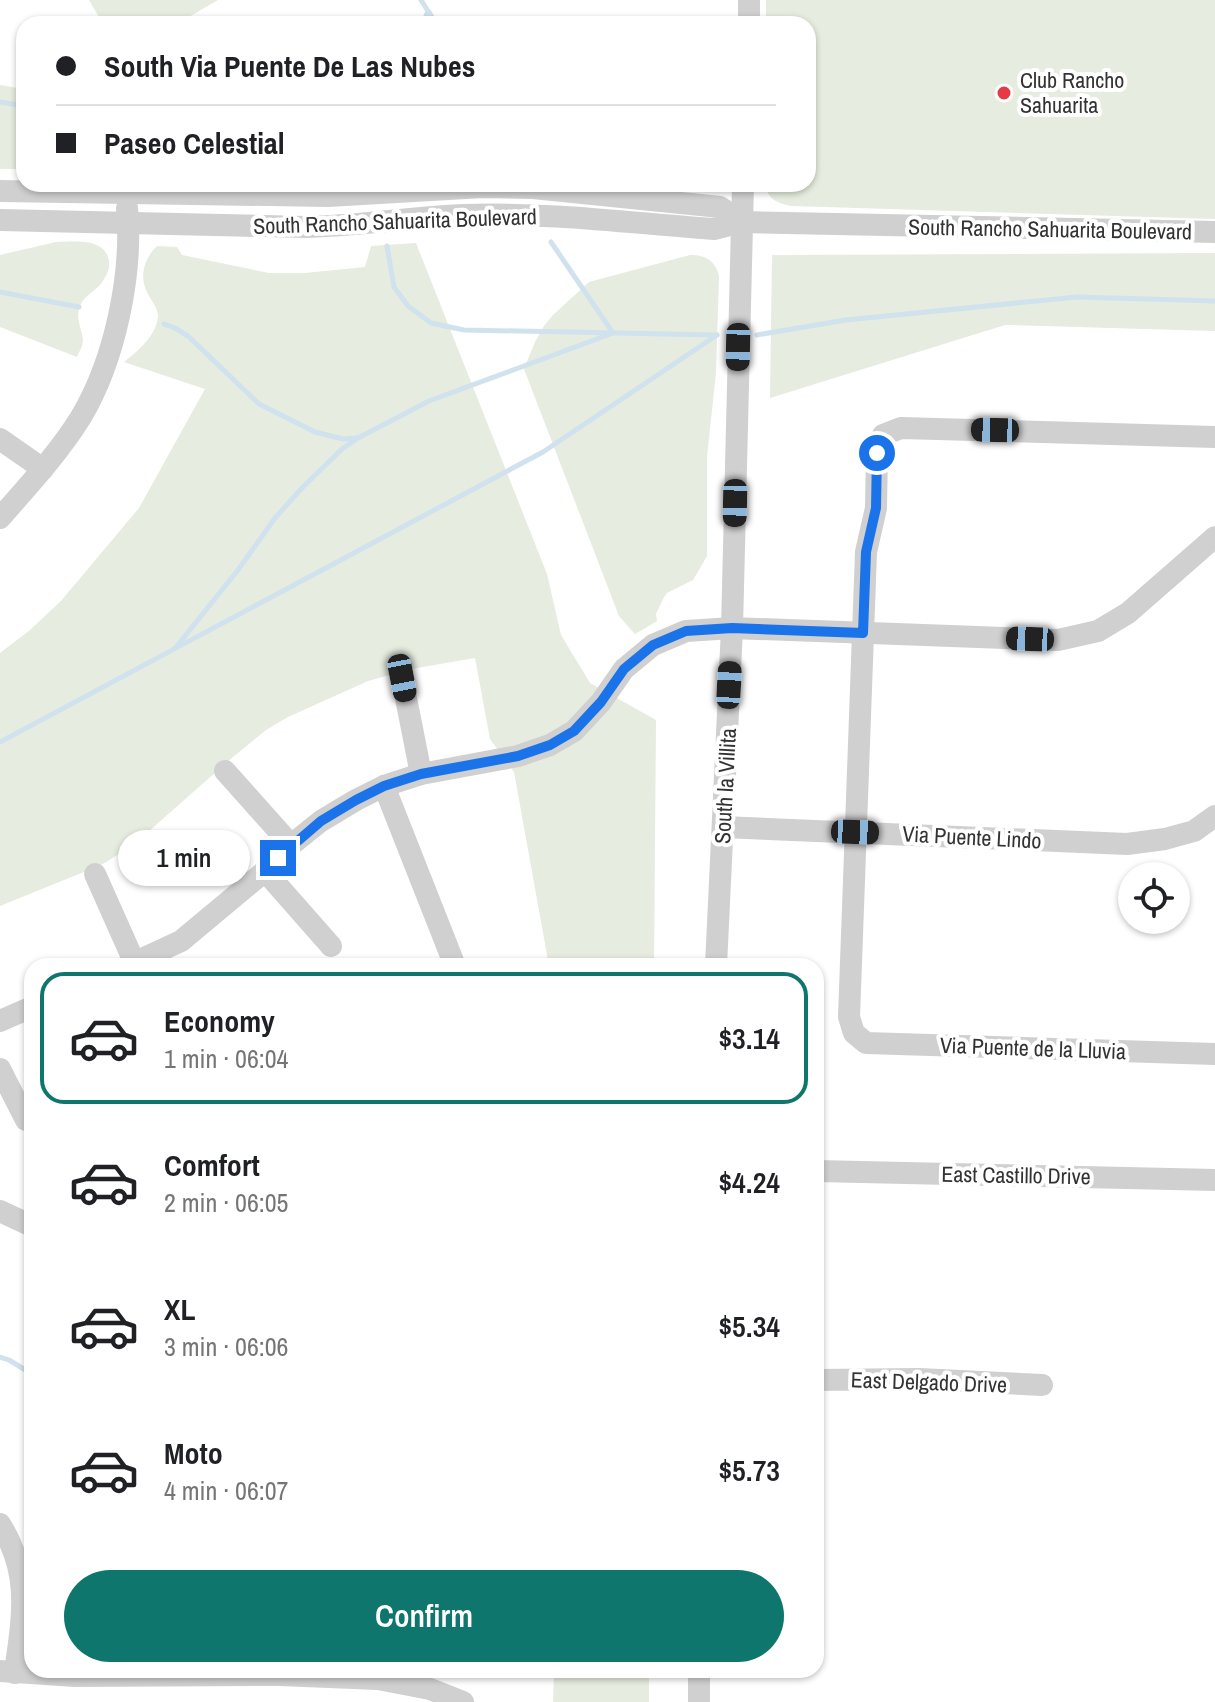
<!DOCTYPE html>
<meta charset="utf-8">
<style>
:root{--surface:#fff;--page:#f6f6f6;--text:#202124;--muted:#757577;--line:#e0e0e0;--accent:#0f766e}
body{margin:0;font-family:"Archivo Narrow",sans-serif;background:var(--page);color:var(--text);height:100vh;display:flex;flex-direction:column;font-size:30px;white-space:nowrap}
*{box-sizing:border-box;margin:0}
p{font-size:26px;color:var(--muted)}
.icon{flex:none;width:44px;height:44px;fill:none;stroke:currentColor;stroke-width:2;stroke-linecap:round;stroke-linejoin:round}
.map{position:relative;flex:1;overflow:hidden}
.side{position:absolute;left:24px;top:958px;width:800px;height:720px;display:flex;flex-direction:column;background:var(--surface);border-radius:24px;box-shadow:0 2px 6px #0004}
.side>*{flex:none}
.guide{position:absolute;left:16px;top:16px;width:800px;height:176px;border-radius:24px;box-shadow:0 2px 6px #0004;display:grid;align-content:center;height:176px;padding:0 40px;background:var(--surface)}
.buttons{position:absolute;left:1118px;top:862px;display:grid;gap:16px}
.buttons a{display:grid;place-items:center;width:72px;height:72px;border-radius:50%;background:var(--surface);box-shadow:0 2px 6px #0004;font-size:40px}
.end{position:absolute;width:36px;height:36px;margin:-18px;border:10px solid #1a73e8;background:#fff;box-shadow:0 0 0 4px #fff}
.from{border-radius:50%}
.bubble{position:absolute;height:56px;border-radius:28px;background:var(--surface);box-shadow:0 2px 6px #0004;font-size:26px;font-weight:600;line-height:56px;text-align:center}
.car{position:absolute;width:24px;height:48px;margin:-24px -12px;border-radius:10px;box-shadow:0 0 6px 2px #0007;background:linear-gradient(#222 24%,#8ab4d8 0 40%,#222 0 76%,#8ab4d8 0 86%,#222 0)}
.guide b{display:flex;align-items:center;gap:28px;height:76px;font-size:30px}
.guide b+b{border-top:2px solid var(--line)}
.guide i{width:20px;height:20px;background:var(--text)}
ul{padding:14px 0 0;list-style:none}
li{display:flex;align-items:center;gap:24px;height:132px;margin:0 16px 12px;padding:0 24px;border:4px solid transparent;border-radius:24px}
li div{flex:1}
li b{display:block;font-size:30px}
li em{font-style:normal;font-weight:600}
li.current{border-color:var(--accent)}
li>.icon{width:72px;height:72px;stroke-width:1.5}
.primary-button{display:flex;gap:16px;margin-top:auto;padding:16px 40px}
.primary-button a{flex:1;height:92px;border-radius:48px;background:var(--accent);color:#fff;font-size:32px;font-weight:600;line-height:92px;text-align:center}
.map>svg:first-child{display:block}
.green{fill:#e6ecdf}
.lines{fill:none;stroke-linecap:round;stroke-linejoin:round}
.stream{stroke:#cfe2ee;stroke-width:5}
.minor{stroke:#d0d0d0;stroke-width:22}
.route{stroke:#1a73e8;stroke-width:10}
.poi-dot{fill:#e63946;stroke:#fff;stroke-width:3}
.labels{text-anchor:middle;dominant-baseline:central;stroke-width:8;stroke-linejoin:round;paint-order:stroke}
.poi-label{font-size:22px;fill:#333;stroke:#fff;text-anchor:start}
.street-label{font-size:22px;fill:#333;stroke:#fff}
</style>
<div class="map">
<svg width="1215" height="1702" viewBox="0 0 1215 1702">
<rect width="100%" height="100%" fill="#fff"/>
<g class="green">
<polygon points="89,0 218,0 177,24 103,24"/>
<path d="M766 0H1215V219L792 206C779 204 766 199 766 184H808V24H766Z"/>
<polygon points="0,85 24,89 24,169 0,169"/>
<path d="M56 242C74 242 106 237 109 262 110 270 105 279 100 285 92 293 82 297 79 309 76 320 82 329 83 340 83 346 79 352 77 357L0 327V255Z"/>
<path d="M416 243 547 574 561 635 590 683 656 720 654 966H549L514 772 490 739 475 658 411 669 368 681 288 717 266 730 233 757 132 846 101 865 0 906V653L30 630 61 601 139 508 205 389 124 362C138 351 156 336 158 317 158 305 148 298 145 287 140 272 146 257 157 246L177 247 182 255 269 273H305L365 267 371 246Z"/>
<polygon points="1215,253 1215,331 1005,325 770,398 772,255"/>
<path d="M690 255C705 255 715 260 719 276L716 373 707 456V556L693 580 667 593 664 597 656 614 657 621 635 634 619 616 524 369 535 342 544 326 552 316 589 282Z"/>
<polygon points="554,1670 649,1670 649,1702 553,1702"/>
</g>
<g class="lines">
<g class="stream">
<polyline points="421,0 428,11 423,24"/>
<polyline points="429,12 436,24"/>
<polyline points="0,102 24,106"/>
<polyline points="387,246 394,287 408,306 431,323 464,330 716,335"/>
<polyline points="0,292 79,307"/>
<polyline points="164,324 175,328 188,336 259,404 315,432 343,439 357,438"/>
<polyline points="757,335 846,320 1077,297 1215,301"/>
<polyline points="177,646 238,570 275,518 302,488 342,449 358,438 429,401 613,333 551,242"/>
<polyline points="0,742 543,452 717,335"/>
<polyline points="0,1357 9,1360 32,1374"/>
</g>
<g class="minor">
<polyline points="749,24 749,0"/>
<polyline points="0,191 328,196 483,187 533,188 720,207 741,222"/>
<path d="M0 220 305 227C358 226 411 217 464 215 547 212 631 223 714 229L741 222 1215 232"/>
<polyline points="1215,437 901,428 883,435 877,453 876,508 866,552 849,1017 854,1033 866,1043 1215,1054"/>
<polyline points="0,439 43,469"/>
<path d="M0 518C28 486 58 454 81 417 115 360 133 274 127 208"/>
<polyline points="402,678 421,774"/>
<polyline points="225,771 291,845"/>
<polyline points="384,786 455,966"/>
<polyline points="723,827 1127,844 1165,839 1194,831 1215,816"/>
<polyline points="265,871 331,946"/>
<polyline points="95,874 136,966"/>
<polyline points="127,966 181,941 265,871 291,845 321,821 356,800 384,786 421,774 518,756 550,745 574,731 601,702 624,669 653,645 686,631 732,628 1058,640 1098,631 1128,613 1215,537"/>
<polyline points="716,966 732,628 743,184"/>
<polyline points="0,1021 32,1007"/>
<polyline points="0,1069 26,1120"/>
<polyline points="816,1171 1215,1180"/>
<polyline points="0,1211 32,1226"/>
<polyline points="816,1380 919,1379 1042,1385"/>
<path d="M0 1524C32 1575 22 1618 15 1673"/>
<polyline points="0,1671 75,1676 279,1675 378,1679 430,1689 463,1702"/>
<polyline points="699,1702 699,1670"/>
</g>
</g>
<g class="lines">
<polyline class="route" points="278,858 321,821 356,800 384,786 421,774 518,756 550,745 574,731 601,702 624,669 653,645 686,631 732,628 863,633 866,552 876,508 877,453"/>
</g>
<circle class="poi-dot" cx="1004" cy="93" r="8"/>
<g class="labels">
<g class="poi-label">
<text x="1020" y="80">Club Rancho<tspan x="1020" dy="25">Sahuarita</tspan></text>
</g>
<g class="street-label">
<text transform="translate(395 221) rotate(-2)">South Rancho Sahuarita Boulevard</text>
<text transform="translate(1050 229) rotate(1)">South Rancho Sahuarita Boulevard</text>
<text transform="translate(725 786) rotate(-87)">South la Villita</text>
<text transform="translate(972 837) rotate(3)">Via Puente Lindo</text>
<text transform="translate(1033 1048) rotate(2)">Via Puente de la Lluvia</text>
<text transform="translate(1016 1175) rotate(1)">East Castillo Drive</text>
<text transform="translate(929 1382) rotate(2)">East Delgado Drive</text>
</g>
</g>
</svg>
<div class="buttons">
<a><svg class="icon" aria-label="locate" viewBox="0 0 24 24"><circle cx="12" cy="12" r="6"/><path d="M12 2v4M12 18v4M2 12h4M18 12h4"/></svg></a>
</div>
<i class="end from" style="left:877px;top:453px"></i>
<i class="end" style="left:278px;top:858px"></i>
<div class="bubble" style="left:118px;top:830px;width:132px">1 min</div>
<i class="car" style="left:738px;top:347px;rotate:181deg"></i>
<i class="car" style="left:995px;top:430px;rotate:271deg"></i>
<i class="car" style="left:735px;top:503px;rotate:181deg"></i>
<i class="car" style="left:1030px;top:639px;rotate:272deg"></i>
<i class="car" style="left:402px;top:678px;rotate:169deg"></i>
<i class="car" style="left:729px;top:685px;rotate:3deg"></i>
<i class="car" style="left:855px;top:832px;rotate:92deg"></i>
<div class="guide">
<b><i class="from"></i>South Via Puente De Las Nubes</b>
<b><i></i>Paseo Celestial</b>
</div>
<section class="side">
<ul>
<li class="current"><svg class="icon" aria-label="car" viewBox="0 0 24 24"><path d="M5 17H2v-5l4-1 3-4h7l3 4 3 1v5h-3M9 17h6M6 11h13"/><circle cx="7" cy="17" r="2"/><circle cx="17" cy="17" r="2"/></svg><div><b>Economy</b><p>1 min · 06:04</p></div><em>$3.14</em></li>
<li><svg class="icon" aria-label="car" viewBox="0 0 24 24"><path d="M5 17H2v-5l4-1 3-4h7l3 4 3 1v5h-3M9 17h6M6 11h13"/><circle cx="7" cy="17" r="2"/><circle cx="17" cy="17" r="2"/></svg><div><b>Comfort</b><p>2 min · 06:05</p></div><em>$4.24</em></li>
<li><svg class="icon" aria-label="car" viewBox="0 0 24 24"><path d="M5 17H2v-5l4-1 3-4h7l3 4 3 1v5h-3M9 17h6M6 11h13"/><circle cx="7" cy="17" r="2"/><circle cx="17" cy="17" r="2"/></svg><div><b>XL</b><p>3 min · 06:06</p></div><em>$5.34</em></li>
<li><svg class="icon" aria-label="car" viewBox="0 0 24 24"><path d="M5 17H2v-5l4-1 3-4h7l3 4 3 1v5h-3M9 17h6M6 11h13"/><circle cx="7" cy="17" r="2"/><circle cx="17" cy="17" r="2"/></svg><div><b>Moto</b><p>4 min · 06:07</p></div><em>$5.73</em></li>
</ul>
<div class="primary-button"><a>Confirm</a></div>
</section>
</div>
